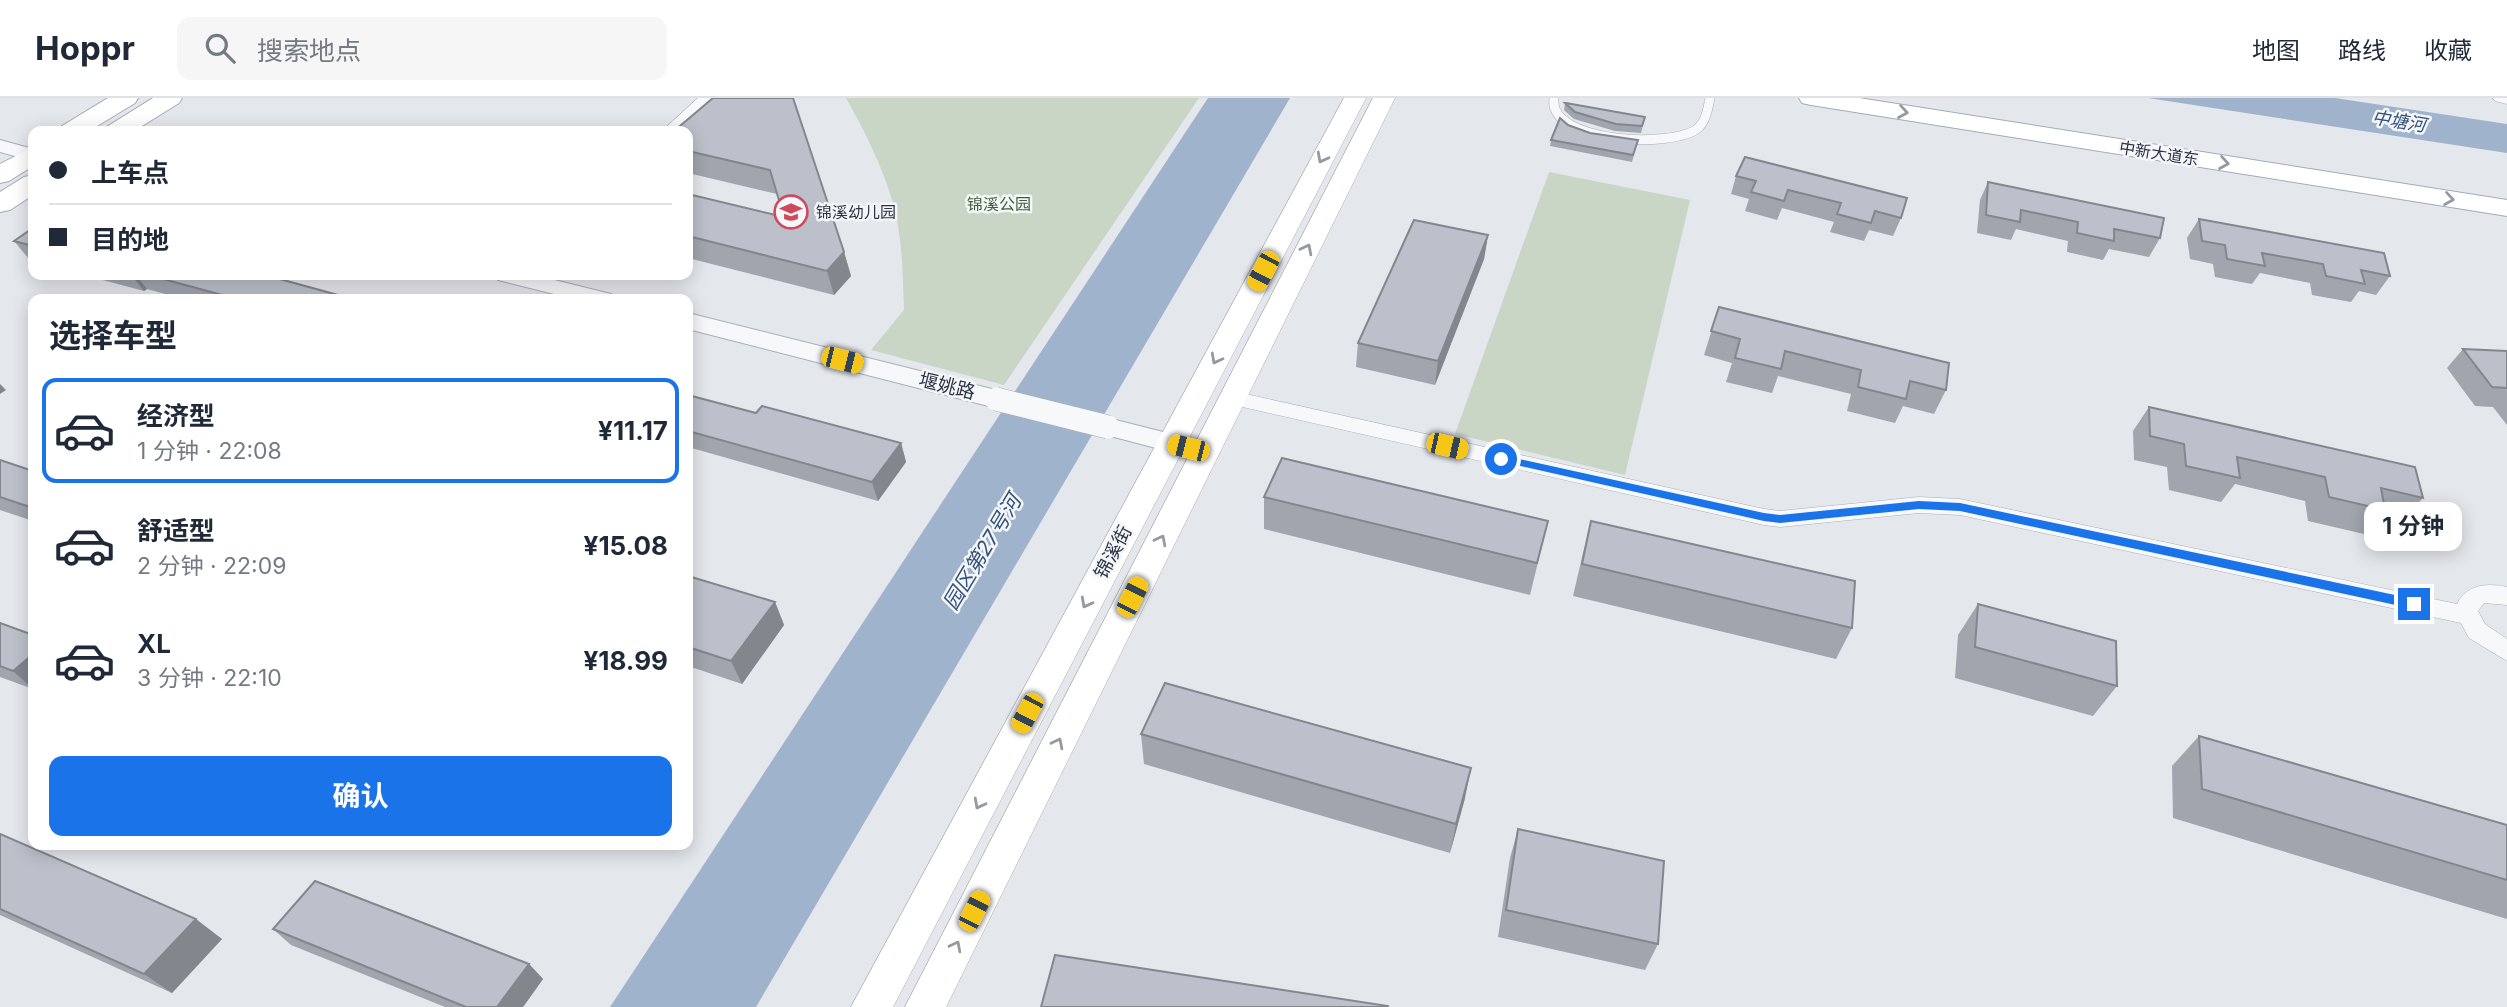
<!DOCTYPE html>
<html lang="zh">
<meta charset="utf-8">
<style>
:root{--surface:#fff;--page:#f6f6f7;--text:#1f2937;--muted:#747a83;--line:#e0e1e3;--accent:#1a73e8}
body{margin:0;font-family:Inter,"Noto Sans SC",sans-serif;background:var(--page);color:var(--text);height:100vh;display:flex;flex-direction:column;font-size:26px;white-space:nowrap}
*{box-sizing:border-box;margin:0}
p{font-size:23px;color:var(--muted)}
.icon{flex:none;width:38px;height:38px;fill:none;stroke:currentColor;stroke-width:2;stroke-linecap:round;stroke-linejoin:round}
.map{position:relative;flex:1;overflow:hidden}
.sheet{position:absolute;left:28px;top:196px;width:665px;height:556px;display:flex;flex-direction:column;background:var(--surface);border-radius:14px;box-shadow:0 4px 18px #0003}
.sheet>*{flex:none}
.guide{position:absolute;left:28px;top:28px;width:665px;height:154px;border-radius:14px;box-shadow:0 4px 18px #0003;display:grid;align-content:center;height:154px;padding:0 21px;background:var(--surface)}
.end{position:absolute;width:32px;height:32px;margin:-16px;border:9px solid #1a73e8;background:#fff;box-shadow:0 0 0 4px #fff}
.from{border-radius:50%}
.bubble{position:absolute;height:49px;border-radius:14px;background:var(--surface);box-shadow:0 4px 18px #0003;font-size:23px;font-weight:700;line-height:49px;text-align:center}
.car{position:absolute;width:21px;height:42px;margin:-21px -10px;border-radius:9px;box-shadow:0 0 5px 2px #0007;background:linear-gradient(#f5c518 24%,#345 0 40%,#f5c518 0 76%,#345 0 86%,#f5c518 0)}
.guide b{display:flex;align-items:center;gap:24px;height:66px;font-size:26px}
.guide b+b{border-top:2px solid var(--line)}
.guide i{width:18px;height:18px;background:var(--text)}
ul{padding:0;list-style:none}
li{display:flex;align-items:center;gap:21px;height:105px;margin:0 14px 10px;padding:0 7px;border:4px solid transparent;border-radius:14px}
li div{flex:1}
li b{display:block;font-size:26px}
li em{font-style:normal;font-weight:700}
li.on{border-color:var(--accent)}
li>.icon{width:63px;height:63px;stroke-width:1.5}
h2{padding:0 21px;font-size:32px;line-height:84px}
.primary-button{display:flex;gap:14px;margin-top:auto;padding:14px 21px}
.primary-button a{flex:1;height:80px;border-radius:14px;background:var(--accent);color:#fff;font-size:28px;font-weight:700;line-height:80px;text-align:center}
header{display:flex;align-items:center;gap:42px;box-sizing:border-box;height:98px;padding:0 35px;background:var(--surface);border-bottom:2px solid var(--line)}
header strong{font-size:33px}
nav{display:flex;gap:38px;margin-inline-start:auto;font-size:24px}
.search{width:490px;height:63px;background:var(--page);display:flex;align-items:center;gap:18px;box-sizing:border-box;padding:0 24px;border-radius:14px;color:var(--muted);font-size:26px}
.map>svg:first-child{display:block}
.green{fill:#c9d6c5}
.water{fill:#9fb4cc}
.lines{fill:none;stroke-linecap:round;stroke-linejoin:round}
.service-casing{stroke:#a9aeb7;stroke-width:10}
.minor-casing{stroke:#a9aeb7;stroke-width:1}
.tertiary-casing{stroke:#a9aeb7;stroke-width:2}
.secondary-casing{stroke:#a9aeb7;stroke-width:1}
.primary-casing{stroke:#a3abb8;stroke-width:2}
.service{stroke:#f7f8fa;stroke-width:9}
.minor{fill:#f7f8fa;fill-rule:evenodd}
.tertiary{fill:#f7f8fa;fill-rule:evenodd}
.secondary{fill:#fff;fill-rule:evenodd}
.primary{fill:#fff;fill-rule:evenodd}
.tertiary-bridge-casing{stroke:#a9aeb7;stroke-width:24;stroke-linecap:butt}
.tertiary-bridge{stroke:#f7f8fa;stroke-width:23}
.wall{fill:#a1a5ae}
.shaded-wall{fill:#83868d}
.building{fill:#bbc0ca;stroke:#83868d;stroke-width:2}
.oneway{stroke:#959aa2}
.route{fill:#1a73e8}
.labels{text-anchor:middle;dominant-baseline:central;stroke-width:5;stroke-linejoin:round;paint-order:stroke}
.far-street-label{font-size:16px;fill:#2b3445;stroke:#f4f6f9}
.far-park-label{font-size:16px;fill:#3f6138;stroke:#f4f6f9}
.far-poi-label{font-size:16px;fill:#2b3445;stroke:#f4f6f9;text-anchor:start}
.far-water-label{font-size:18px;font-style:italic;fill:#34527a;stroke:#f4f6f9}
.street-label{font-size:19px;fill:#2b3445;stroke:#f4f6f9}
.water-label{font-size:21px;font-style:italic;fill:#34527a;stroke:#f4f6f9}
</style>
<header>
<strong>Hoppr</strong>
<div class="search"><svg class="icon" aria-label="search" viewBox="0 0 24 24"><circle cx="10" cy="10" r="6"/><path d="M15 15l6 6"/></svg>搜索地点</div>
<nav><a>地图</a><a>路线</a><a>收藏</a></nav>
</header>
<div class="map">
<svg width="2507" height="909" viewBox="0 0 2507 909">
<rect width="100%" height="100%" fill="#e4e7ec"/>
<g class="green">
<path d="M846 0H1199L1004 287 871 252 904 212C903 189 903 165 900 142 895 92 870 43 846 0Z"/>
<polygon points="1549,74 1690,102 1625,377 1455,336"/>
</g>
<g class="water">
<polygon points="1208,0 1290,0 756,909 610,909"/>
<polygon points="2148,0 2335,0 2507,26 2507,55"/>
</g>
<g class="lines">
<defs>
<path id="service" d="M1554 0C1547 45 1673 51 1698 30 1706 23 1708 10 1710 0"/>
<g id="minor">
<polygon points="698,0 716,0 680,33 662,33"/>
<polygon points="2493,0 2507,0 2507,6 2495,3"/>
<path d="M1232 293 1764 411 1780 413 1919 399 1960 401 2457 506C2467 486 2487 485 2507 489V507L2484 505 2478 513 2485 526 2507 541V563L2469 540 2461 525 1960 417 1919 415 1780 429 1764 427 1225 305 1222 300 1225 295Z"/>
</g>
<g id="tertiary">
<polygon points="0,42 33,51 33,63 0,54"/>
<polygon points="495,177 534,177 611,196 615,201 574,201 498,182"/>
<polygon points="688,215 996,292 1005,295 1009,301 1005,307 996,310 688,231"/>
<polygon points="1108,320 1214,347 1218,354 1214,361 1205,363 1099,335 1095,329 1099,323"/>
</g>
<g id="secondary">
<polygon points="1344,0 1366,0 893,909 851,909"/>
<polygon points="1373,0 1395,0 946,909 905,909"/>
</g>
<g id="primary">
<polygon points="108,0 138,0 135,5 89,33 58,33 62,28"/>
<polygon points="153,0 182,0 179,5 134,33 104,33 108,28"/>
<polygon points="1799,0 1859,0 2507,102 2507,118 1811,7 1802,5"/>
<polygon points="33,49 33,68 9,83 0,85 0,66"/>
<polygon points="33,77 33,97 10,112 0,114 0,94 24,79"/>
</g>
</defs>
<use href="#service" class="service-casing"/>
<use href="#minor" class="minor-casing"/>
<use href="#tertiary" class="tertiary-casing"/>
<use href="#secondary" class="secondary-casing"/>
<use href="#primary" class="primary-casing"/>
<use href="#service" class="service"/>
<use href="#minor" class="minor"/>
<use href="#tertiary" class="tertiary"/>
<use href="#secondary" class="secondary"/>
<use href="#primary" class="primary"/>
<defs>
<polyline id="tertiary-bridge" points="996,301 1108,329"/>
</defs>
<use href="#tertiary-bridge" class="tertiary-bridge-casing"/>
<use href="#tertiary-bridge" class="tertiary-bridge"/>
</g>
<g class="wall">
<polygon points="713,0 844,154 851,178 834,197 688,160 688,96 784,119 777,96 688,75 688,33"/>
<polygon points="1565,5 1645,19 1641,35 1615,33 1574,21 1564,12"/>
<polygon points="1568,27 1590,35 1638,42 1632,64 1550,48 1551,42"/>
<polygon points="1736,78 1901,120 1893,138 1869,132 1864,143 1830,134 1834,124 1782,110 1777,122 1745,113 1749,101 1731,96"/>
<polygon points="1988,84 2160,140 2149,159 2109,151 2103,162 2067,154 2068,143 2016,131 2011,142 1977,135 1980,102"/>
<polygon points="2199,121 2390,178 2376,197 2359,193 2351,204 2312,197 2310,185 2260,175 2252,186 2215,179 2213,166 2190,161 2187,140"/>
<polygon points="33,130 33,162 29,161 14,143"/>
<polygon points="1488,137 1484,161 1435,287 1356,269 1358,245"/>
<polygon points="84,177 265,177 338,197 341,201 183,201 147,191 144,193"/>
<polygon points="1719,209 1946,292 1934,316 1903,308 1895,325 1847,313 1851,296 1778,278 1772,295 1726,284 1732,265 1704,257"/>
<polygon points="2463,251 2507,253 2507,327 2493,309 2475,308 2447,270"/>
<polygon points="688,297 756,315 901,345 906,364 878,403 688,349"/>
<polygon points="2149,309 2423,400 2401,423 2380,418 2364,436 2308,423 2305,403 2235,386 2221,404 2169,392 2167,369 2134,362 2133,333"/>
<polygon points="0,362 33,373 33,423 0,412"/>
<polygon points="1264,399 1548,423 1530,497 1264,431"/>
<polygon points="1591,423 1852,530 1836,561 1573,498 1583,455"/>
<polygon points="688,478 775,504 784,527 742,586 688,568"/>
<polygon points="1978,506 2117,588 2093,618 1955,580 1958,537"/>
<polygon points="0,525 33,537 33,591 0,579"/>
<polygon points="1141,636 1465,700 1450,755 1144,666"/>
<polygon points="2199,638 2507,727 2507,821 2173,720 2172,668"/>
<polygon points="1518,731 1658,846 1645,872 1498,839 1510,760"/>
<polygon points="0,736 222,841 172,895 0,817"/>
<polygon points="273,831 529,866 543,881 523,909 445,909 291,847"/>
</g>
<g class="shaded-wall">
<polygon points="1488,137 1484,161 1435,287 1438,263"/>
<polygon points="844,154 851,178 834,197 827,173"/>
<polygon points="131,177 136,177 147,191 144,193"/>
<polygon points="338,197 341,201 333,201"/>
<polygon points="0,286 6,292 0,296"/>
<polygon points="901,345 906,364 878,403 872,384"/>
<polygon points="775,504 784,527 742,586 731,563"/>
<polygon points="33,556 33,591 13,573"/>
<polygon points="1471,670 1465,700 1450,755 1456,726"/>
<polygon points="196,821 222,841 172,895 144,876"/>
<polygon points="529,866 543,881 523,909 497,909"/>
</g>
<g class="building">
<polygon points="713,0 793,0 844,154 827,173 688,138 688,96 784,119 770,72 688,53 688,33 674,33"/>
<polygon points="1565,5 1566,5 1645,19 1642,28 1616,26 1575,14"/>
<polygon points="1560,20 1568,27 1590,35 1638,42 1633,57 1551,42"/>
<polygon points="1745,59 1907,100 1901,120 1875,113 1871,125 1837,116 1841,105 1788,92 1784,103 1751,94 1756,83 1736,78"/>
<polygon points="1988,84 2164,120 2160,140 2114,131 2114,143 2077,135 2078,124 2021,112 2020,124 1986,117"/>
<polygon points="2199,121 2384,155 2390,178 2361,172 2365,186 2326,178 2323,166 2262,155 2265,168 2227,161 2225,147 2202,143"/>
<polygon points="1414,122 1488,137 1438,263 1358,245"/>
<polygon points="33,130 33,148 14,143"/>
<polygon points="148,177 265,177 338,197 333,201 237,201"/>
<polygon points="1719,209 1949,265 1946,292 1910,283 1906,301 1858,289 1861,272 1785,253 1781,271 1735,260 1740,241 1711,233"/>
<polygon points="2463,251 2507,253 2507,290 2492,289"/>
<polygon points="688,297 756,315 762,308 901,345 872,384 688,333"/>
<polygon points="2149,309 2415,369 2423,400 2381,390 2385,412 2329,399 2325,379 2237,359 2240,380 2186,368 2184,346 2150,338"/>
<polygon points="1282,360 1548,423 1537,465 1264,399"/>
<polygon points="0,362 33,373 33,410 0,399"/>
<polygon points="1591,423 1855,483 1852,530 1582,466"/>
<polygon points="688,478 775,504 731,563 688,549"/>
<polygon points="1978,506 2116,543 2117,588 1975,549"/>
<polygon points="0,525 33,537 33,556 13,573 0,568"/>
<polygon points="1165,585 1471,670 1456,726 1141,636"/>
<polygon points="2199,638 2507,727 2507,782 2202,691"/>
<polygon points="1518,731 1664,763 1658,846 1506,812"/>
<polygon points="0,736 196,821 144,876 0,811"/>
<polygon points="315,783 529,866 497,909 466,909 273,831"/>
<polygon points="1055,857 1388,908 1388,909 1041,909"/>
</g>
<defs><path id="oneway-chevron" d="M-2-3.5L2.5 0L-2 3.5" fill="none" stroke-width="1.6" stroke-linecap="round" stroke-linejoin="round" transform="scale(1.75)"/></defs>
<g class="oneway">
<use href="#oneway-chevron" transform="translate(1903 14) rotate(9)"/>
<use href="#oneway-chevron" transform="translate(1322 60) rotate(118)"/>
<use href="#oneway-chevron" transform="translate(2224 65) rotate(9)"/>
<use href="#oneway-chevron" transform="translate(2449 101) rotate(9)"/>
<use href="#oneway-chevron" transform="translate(1307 151) rotate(-63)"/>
<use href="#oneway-chevron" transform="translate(1216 261) rotate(118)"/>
<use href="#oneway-chevron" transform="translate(1161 442) rotate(-63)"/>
<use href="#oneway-chevron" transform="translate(1086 505) rotate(118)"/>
<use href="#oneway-chevron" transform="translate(1058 645) rotate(-63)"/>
<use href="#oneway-chevron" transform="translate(979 706) rotate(118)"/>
<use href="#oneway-chevron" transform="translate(956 848) rotate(-63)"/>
</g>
<polygon class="route" points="1501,357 1764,415 1780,417 1919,403 1960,405 2414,501 2420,506 2414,511 1960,413 1919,411 1780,425 1764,423 1498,363 1498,358"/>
<defs>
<symbol id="school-ring" viewBox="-11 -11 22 22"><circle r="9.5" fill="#f4f6f9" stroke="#d1495b" stroke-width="1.5"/><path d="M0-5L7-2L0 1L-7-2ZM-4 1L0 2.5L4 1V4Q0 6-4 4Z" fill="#d1495b"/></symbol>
</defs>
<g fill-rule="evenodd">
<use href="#school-ring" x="772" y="95" width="38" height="38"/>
</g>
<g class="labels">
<g class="far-street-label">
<text transform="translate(2159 55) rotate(9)">中新大道东</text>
</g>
<g class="far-park-label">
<text x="999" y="106">锦溪公园</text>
</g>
<g class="far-poi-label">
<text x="816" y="114">锦溪幼儿园</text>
</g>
<g class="far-water-label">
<text transform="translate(2399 23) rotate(9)">中塘河</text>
</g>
<g class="street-label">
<text transform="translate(947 288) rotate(14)">堰姚路</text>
<text transform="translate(1113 454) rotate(-62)">锦溪街</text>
</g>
<g class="water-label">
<text transform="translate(982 454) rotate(-59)">园区第27号河</text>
</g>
</g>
</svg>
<i class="end from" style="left:1501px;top:361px"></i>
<i class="end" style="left:2414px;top:506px"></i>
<div class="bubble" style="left:2364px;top:404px;width:98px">1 分钟</div>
<i class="car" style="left:1263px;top:173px;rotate:208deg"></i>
<i class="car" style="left:842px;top:262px;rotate:104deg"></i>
<i class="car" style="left:1447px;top:348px;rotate:103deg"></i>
<i class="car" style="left:1188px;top:350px;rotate:284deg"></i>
<i class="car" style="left:1132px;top:499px;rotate:27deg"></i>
<i class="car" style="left:1027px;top:615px;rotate:208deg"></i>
<i class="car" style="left:974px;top:813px;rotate:27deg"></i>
<div class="guide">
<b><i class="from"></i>上车点</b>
<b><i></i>目的地</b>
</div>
<section class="sheet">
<h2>选择车型</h2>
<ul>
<li class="on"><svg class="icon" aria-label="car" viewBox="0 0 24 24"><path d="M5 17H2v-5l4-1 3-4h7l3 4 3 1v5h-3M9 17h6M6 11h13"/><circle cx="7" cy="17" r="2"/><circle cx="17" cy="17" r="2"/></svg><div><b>经济型</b><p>1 分钟 · 22:08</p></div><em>¥11.17</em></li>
<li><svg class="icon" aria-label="car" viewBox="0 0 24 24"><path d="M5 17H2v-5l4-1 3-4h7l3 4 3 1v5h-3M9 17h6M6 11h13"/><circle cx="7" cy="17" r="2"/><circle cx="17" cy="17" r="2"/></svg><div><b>舒适型</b><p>2 分钟 · 22:09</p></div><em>¥15.08</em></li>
<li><svg class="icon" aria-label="car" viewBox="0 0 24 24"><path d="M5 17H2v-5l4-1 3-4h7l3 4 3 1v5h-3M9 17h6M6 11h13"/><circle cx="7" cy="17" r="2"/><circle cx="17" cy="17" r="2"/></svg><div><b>XL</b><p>3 分钟 · 22:10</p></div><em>¥18.99</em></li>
</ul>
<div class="primary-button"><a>确认</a></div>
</section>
</div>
